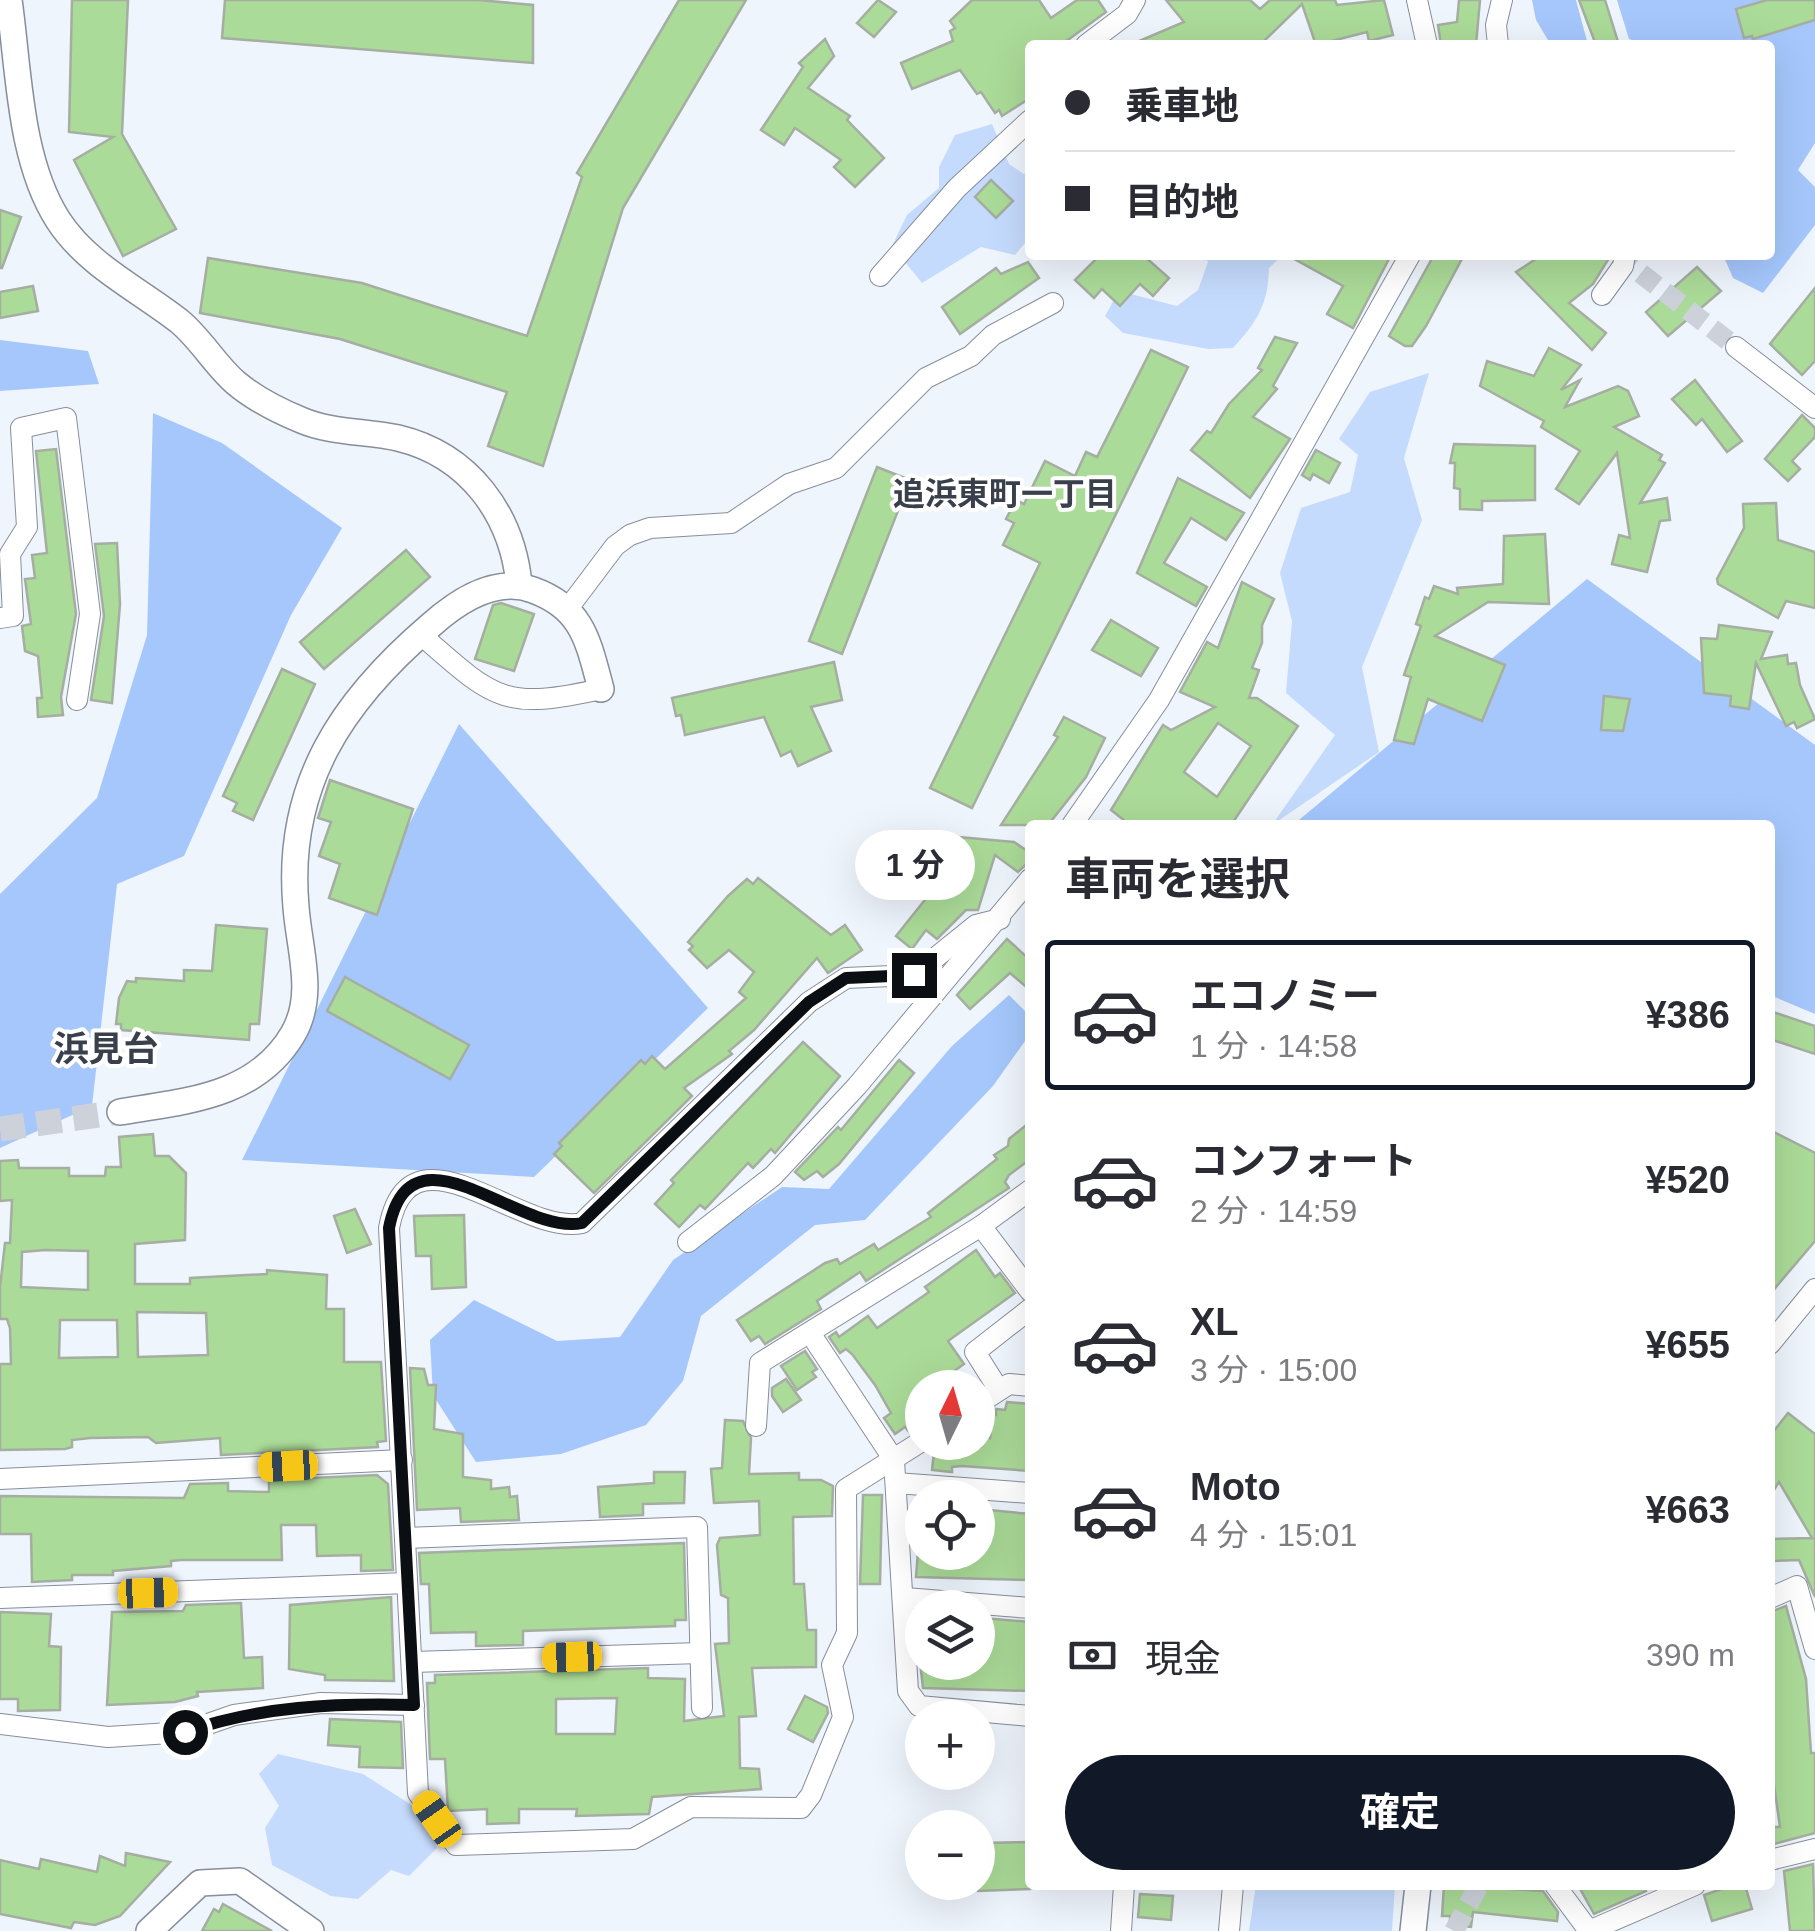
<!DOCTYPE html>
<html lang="ja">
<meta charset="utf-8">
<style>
:root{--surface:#fff;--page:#f7f7f7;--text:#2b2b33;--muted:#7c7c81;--line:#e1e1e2;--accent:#111827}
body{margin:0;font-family:Helvetica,"Noto Sans JP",sans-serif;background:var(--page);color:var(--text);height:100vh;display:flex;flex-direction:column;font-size:38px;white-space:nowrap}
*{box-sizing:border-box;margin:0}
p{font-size:32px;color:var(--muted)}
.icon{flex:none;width:55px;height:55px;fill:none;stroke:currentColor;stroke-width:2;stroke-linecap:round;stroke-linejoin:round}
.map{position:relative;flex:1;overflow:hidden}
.details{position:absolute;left:1025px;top:820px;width:750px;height:1070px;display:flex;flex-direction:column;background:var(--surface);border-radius:10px;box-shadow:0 10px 40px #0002}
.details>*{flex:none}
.guide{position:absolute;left:1025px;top:40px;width:750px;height:220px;border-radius:10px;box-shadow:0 10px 40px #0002;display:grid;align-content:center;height:220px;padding:0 40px;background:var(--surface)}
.needle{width:65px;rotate:5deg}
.fabs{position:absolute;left:905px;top:1370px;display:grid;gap:20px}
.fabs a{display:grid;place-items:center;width:90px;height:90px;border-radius:50%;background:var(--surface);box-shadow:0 10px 40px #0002;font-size:50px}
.end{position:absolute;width:45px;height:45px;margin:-22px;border:12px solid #0b0e13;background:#fff;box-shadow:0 0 0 5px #fff}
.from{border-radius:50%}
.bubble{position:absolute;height:70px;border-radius:35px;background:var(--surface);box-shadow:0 10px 40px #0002;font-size:32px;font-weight:700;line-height:70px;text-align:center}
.car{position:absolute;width:30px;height:60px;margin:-30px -15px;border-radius:12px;box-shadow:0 0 8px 2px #0007;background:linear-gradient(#f5c518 24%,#345 0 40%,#f5c518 0 76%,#345 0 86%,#f5c518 0)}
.guide b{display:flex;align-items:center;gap:35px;height:95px;font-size:38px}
.guide b+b{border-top:2px solid var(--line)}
.guide i{width:25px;height:25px;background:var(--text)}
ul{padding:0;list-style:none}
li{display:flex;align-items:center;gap:30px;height:150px;margin:0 20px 15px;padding:0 20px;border:5px solid transparent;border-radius:10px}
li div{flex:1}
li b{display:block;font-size:38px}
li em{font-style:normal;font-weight:700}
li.active{border-color:var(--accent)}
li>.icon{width:90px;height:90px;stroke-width:1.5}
h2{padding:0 40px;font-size:45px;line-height:120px}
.pay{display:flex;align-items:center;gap:25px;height:110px;padding:0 40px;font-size:38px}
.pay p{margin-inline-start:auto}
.button{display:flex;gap:20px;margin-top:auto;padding:20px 40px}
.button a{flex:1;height:115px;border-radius:60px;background:var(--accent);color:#fff;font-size:40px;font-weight:700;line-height:115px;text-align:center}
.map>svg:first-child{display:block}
.green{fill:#c5dbfd}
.forest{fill:#a5c7fc}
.building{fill:#abdb98;stroke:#a5aea1;stroke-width:2.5;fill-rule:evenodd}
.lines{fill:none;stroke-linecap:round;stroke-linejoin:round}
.minor-tunnel{stroke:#cdd2da;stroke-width:20;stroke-dasharray:20 10;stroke-linecap:butt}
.tertiary-tunnel{stroke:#cdd2da;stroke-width:25;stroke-dasharray:25 12;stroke-linecap:butt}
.minor-casing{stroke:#878e9b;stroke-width:22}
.tertiary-casing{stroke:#878e9b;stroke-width:28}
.minor{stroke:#fff;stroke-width:20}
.tertiary{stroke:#fff;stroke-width:25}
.route{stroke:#0b0e13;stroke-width:12}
.labels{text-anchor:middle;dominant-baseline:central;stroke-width:8;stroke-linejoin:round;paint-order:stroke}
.neighbourhood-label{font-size:32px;font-weight:bold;fill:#39404b;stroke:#fff}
.quarter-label{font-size:35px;font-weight:bold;fill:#39404b;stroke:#fff}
</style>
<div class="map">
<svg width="1815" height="1931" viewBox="0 0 1815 1931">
<rect width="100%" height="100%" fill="#eff5fd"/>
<g class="green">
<polygon points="992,124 1009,164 1024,174 1030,169 1030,237 1015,255 981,247 922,283 892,246 907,215 939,188 939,167 955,135"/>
<path d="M1204 255H1283L1269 268C1268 305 1257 322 1233 348L1208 349 1123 333 1105 316 1119 291 1177 306 1198 290 1208 262Z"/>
<polygon points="1429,373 1404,458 1422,520 1362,667 1379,752 1272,825 1335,735 1286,693 1292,621 1280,573 1301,508 1350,492 1358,455 1339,439 1370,392"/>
<polygon points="278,1754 363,1774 424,1813 437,1848 409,1876 391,1870 358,1899 331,1896 272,1865 265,1828 279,1806 259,1774"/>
<polygon points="1256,1885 1395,1885 1392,1931 1249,1931"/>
</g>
<g class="forest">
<polygon points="1532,0 1576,0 1588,45 1551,45 1536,20"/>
<polygon points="1617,0 1815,0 1815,143 1798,170 1815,187 1815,225 1763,293 1733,278 1723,255 1770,255 1770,45 1646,45 1629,39"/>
<polygon points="0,340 88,351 99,384 0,391"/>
<polygon points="153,413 222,443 342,528 291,615 184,856 117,884 92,1106 0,1148 0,894 97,798 147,635"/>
<polygon points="1587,579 1815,745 1815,1014 1770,995 1770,825 1293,825"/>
<polygon points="459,724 708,1008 534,1177 242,1160"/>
<polygon points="1009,995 1030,1016 1030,1034 993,1086 865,1220 815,1225 701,1316 683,1381 646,1425 561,1454 476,1462 433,1395 430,1340 474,1300 557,1341 620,1337 673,1260 782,1187 829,1189 952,1046"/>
</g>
<g class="building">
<polygon points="72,0 128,0 122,134 176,229 123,256 74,160 113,137 69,132"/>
<polygon points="225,0 479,0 533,5 533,63 222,38"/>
<polygon points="679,0 746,0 623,208 543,466 488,446 507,392 340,339 200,313 208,258 362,283 527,336 582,177 577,173"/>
<polygon points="878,0 896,12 874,37 857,23"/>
<polygon points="972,0 1039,0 1051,18 1077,0 1098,0 1106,12 1061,45 1030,45 1030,98 1002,116 999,110 995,113 981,92 977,94 960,70 912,89 901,63 953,41 950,31 955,28 950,21"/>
<polygon points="1166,0 1250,0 1260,9 1270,0 1335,0 1337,5 1384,0 1393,35 1369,41 1367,32 1316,45 1302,4 1260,45 1130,45 1184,22"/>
<polygon points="1459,0 1480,0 1476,45 1441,45 1438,25 1457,22"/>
<polygon points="1579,0 1605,0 1619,45 1596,45"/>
<polygon points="1767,0 1815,0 1815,20 1753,39 1752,36 1744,38 1736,9"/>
<polygon points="825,39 834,56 808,88 850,116 847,120 884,158 855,187 834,167 841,160 795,128 784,145 761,130 803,67 799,63"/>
<polygon points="991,180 1013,201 996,218 975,197"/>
<polygon points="0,210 21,217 2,268 0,268"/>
<polygon points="1100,255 1143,255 1169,278 1153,296 1140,284 1120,306 1102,289 1094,298 1075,280"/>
<polygon points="1287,255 1391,255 1353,328 1327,314 1343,286"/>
<polygon points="1434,255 1464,255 1426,326 1412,346 1405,346 1389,336"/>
<polygon points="1542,255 1611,255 1593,284 1569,303 1606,333 1592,350 1516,272"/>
<polygon points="1028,262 1039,278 960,334 942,307 996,268 1001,274"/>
<polygon points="1697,267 1721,291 1668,336 1646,312"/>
<polygon points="33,286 38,311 0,318 0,292"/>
<polygon points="1815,288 1815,361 1802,375 1770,344"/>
<polygon points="1275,337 1297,343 1273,386 1277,389 1253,417 1290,439 1250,498 1191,450 1207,431 1211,433 1229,404 1262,370 1258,368"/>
<polygon points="1549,348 1581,365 1561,390 1580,380 1565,407 1618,386 1628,391 1639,416 1614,427 1662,455 1659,460 1665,463 1640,503 1667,498 1670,520 1660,521 1647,572 1612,564 1619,535 1630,538 1617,453 1579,504 1556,489 1580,451 1541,427 1544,421 1480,386 1487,361 1534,376"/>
<polygon points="1151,350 1188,367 972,808 930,788 1040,563 1003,545 1014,523 1006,519 1016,500 1024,504 1045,461 1075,476 1086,452 1097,457"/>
<polygon points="1695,380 1742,441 1727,452 1702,419 1696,425 1672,399"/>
<polygon points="1802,415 1815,428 1815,437 1792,461 1800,469 1788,481 1765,459"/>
<polygon points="1454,444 1535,446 1535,500 1482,501 1482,510 1460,509 1460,489 1454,488 1455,463 1450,463"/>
<polygon points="56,449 76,614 61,697 63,715 38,717 37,698 42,698 38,656 25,651 22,626 31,624 25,579 35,578 32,555 47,553 36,451"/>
<polygon points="1316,450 1340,463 1329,483 1313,474 1310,480 1302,475"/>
<polygon points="877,467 910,480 842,654 809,641"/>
<polygon points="1178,478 1244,513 1226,540 1191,518 1164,563 1207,587 1196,606 1137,573"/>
<polygon points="1776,503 1778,540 1815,552 1815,608 1786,601 1778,618 1718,584 1717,579 1744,528 1743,504"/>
<polygon points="1545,534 1549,604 1488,602 1435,636 1505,665 1482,721 1428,699 1414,744 1394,740 1411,677 1404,675 1421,626 1416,624 1425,597 1429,599 1434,586 1458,594 1457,588 1503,584 1504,536"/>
<polygon points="117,543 120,604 112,703 91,700 104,616 95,544"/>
<polygon points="406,550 430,577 324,669 300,642"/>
<path d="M1242 582 1274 599 1262 625V643L1252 668 1259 670 1249 698H1257L1298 726 1231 825H1130L1111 810 1163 725 1171 730 1215 707 1180 692 1207 642 1218 648ZM1218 723 1251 746 1217 797 1184 772Z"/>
<polygon points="501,603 534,614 514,671 475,659 493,605"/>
<polygon points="1111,620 1158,648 1141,676 1092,650"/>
<polygon points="1719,625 1772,632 1761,659 1787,655 1788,664 1796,663 1800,685 1815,719 1797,728 1794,722 1786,726 1756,663 1749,709 1730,706 1731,696 1704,693 1701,638 1717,639"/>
<polygon points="834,662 842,700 811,707 831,751 798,766 791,751 781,756 764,717 685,735 681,715 676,716 672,698"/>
<polygon points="282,669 315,684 253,820 233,811 237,803 223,796"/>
<polygon points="1604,696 1630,699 1623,731 1601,730"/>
<polygon points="1064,717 1105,738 1086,777 1048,825 1001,825 1058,737 1054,735"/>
<polygon points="330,780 413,809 377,915 329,898 340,864 319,856 331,822 318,818"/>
<polygon points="936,835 1014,842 1030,853 1030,861 1018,872 995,855 978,910 966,910 937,939 926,930 912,949 896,936 932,891"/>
<polygon points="758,878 831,935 845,925 862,950 828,973 817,958 754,1030 729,1051 732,1054 684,1088 692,1096 594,1193 554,1154 562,1146 559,1143 641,1060 645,1064 652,1056 665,1069 746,998 739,992 754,972 729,950 707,968 689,950 693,946 688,942 728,896 747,879 753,884"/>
<polygon points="216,925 267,929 259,1024 250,1024 249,1040 121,1030 121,1024 116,1024 119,998 127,981 136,982 136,978 184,981 184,970 212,971"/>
<polygon points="1007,939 1030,960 1030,990 1010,973 970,1009 957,995"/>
<polygon points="345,977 469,1045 450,1079 327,1011"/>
<polygon points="1770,1011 1815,1026 1815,1054 1770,1039"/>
<polygon points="803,1042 840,1076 775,1153 771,1149 753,1168 748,1163 705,1209 700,1205 679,1227 655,1204 674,1183 671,1180"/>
<polygon points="899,1060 914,1073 839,1164 823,1177 817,1171 804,1180 795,1172 838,1127 841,1130"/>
<polygon points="1030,1122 1030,1170 1025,1163 1009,1175 1005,1182 1009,1188 866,1281 860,1272 817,1301 821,1309 765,1344 759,1336 751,1341 737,1320 825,1263 837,1259 840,1264 874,1244 878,1250 931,1217 928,1213 997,1159 994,1155 1008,1146 1009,1139"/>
<polygon points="1770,1130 1815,1153 1815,1241 1770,1294"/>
<path d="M153 1134 155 1156H169L186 1173 185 1240 135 1244V1284H190V1278L267 1274V1270L327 1275 326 1309H344V1362H381L386 1441 377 1442 378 1447 221 1455 220 1438 156 1443 148 1437 90 1438 72 1440V1447L65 1449 0 1450V1364H11L10 1328 7 1319H0V1287L5 1243H10L12 1200 0 1201V1161L18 1160 19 1168H69V1176H105L106 1167H121L119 1137ZM45 1250 88 1251V1290L21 1287 22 1252ZM137 1312 206 1313 208 1355 138 1357ZM60 1320H117L118 1357 59 1358Z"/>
<polygon points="355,1209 371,1244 347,1253 334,1216"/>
<polygon points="464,1215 466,1287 432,1289 431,1256 416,1256 414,1216"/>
<polygon points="976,1250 995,1277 1000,1273 1015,1293 948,1341 964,1364 943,1379 949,1388 922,1388 922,1424 910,1433 905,1427 895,1434 884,1418 891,1413 875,1385 852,1354 846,1349 840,1353 829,1337 836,1332 839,1337 868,1316 877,1328 929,1292 925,1287"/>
<polygon points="805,1351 817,1369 812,1372 816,1377 797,1390 781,1366"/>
<polygon points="410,1368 424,1369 428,1385 436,1385 434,1429 463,1434 463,1477 491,1480 491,1489 509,1487 510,1497 517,1496 519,1520 461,1522 460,1508 417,1510"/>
<polygon points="786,1379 801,1400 783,1412 772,1396 772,1388"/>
<polygon points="1007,1402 1030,1404 1030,1471 962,1466 952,1467 952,1472 932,1470 935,1443 981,1447 982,1437 990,1438 992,1415 996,1415 996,1409 1005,1410"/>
<polygon points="1788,1413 1815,1434 1815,1597 1799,1560 1770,1561 1770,1539 1812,1538 1779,1482 1770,1496 1770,1436"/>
<path d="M725 1420 743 1421 751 1438 749 1474 799 1473V1480H821L833 1486 832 1516 793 1517 794 1584H804L807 1630H816V1667L752 1668 756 1716 739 1717 740 1768 759 1769 761 1789 652 1797 649 1814 576 1816 577 1809H519V1823L487 1824V1809L448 1811 445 1759H430L427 1683H435V1675L648 1668V1678L685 1679 684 1721 724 1716 715 1644 729 1643 728 1598 721 1595 717 1545 720 1538 760 1535 759 1501 714 1503 711 1469 722 1468ZM617 1698 615 1734H556V1699Z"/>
<polygon points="654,1472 685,1472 684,1503 643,1504 643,1515 600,1517 598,1487 654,1483"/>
<polygon points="377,1475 388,1484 393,1570 361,1571 361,1555 317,1556 316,1525 281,1525 282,1560 181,1560 171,1561 171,1566 113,1571 113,1575 72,1575 72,1580 32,1582 31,1534 0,1534 0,1496 184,1498 190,1484 228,1483 228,1491 269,1492 269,1480"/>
<polygon points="863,1495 882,1495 880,1584 860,1584"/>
<polygon points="978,1509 1030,1514 1030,1580 916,1577 918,1552 978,1552"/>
<polygon points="684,1543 686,1620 675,1620 675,1626 523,1631 523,1645 476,1646 476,1632 431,1633 429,1584 421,1584 419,1553"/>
<polygon points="391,1597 394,1681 325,1680 325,1675 289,1669 290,1605"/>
<polygon points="241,1603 244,1658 262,1657 263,1688 197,1692 198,1696 175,1702 107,1705 112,1612 183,1611 186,1605"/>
<polygon points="1786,1606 1806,1679 1811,1753 1815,1753 1815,1833 1770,1845 1770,1827 1780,1827 1770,1757 1770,1612"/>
<polygon points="0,1612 51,1614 49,1646 61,1647 60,1710 18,1711 18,1699 0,1699"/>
<polygon points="983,1618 1030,1622 1030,1691 923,1688 920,1662 978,1662 978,1621"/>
<polygon points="805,1696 827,1707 828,1713 813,1742 788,1729"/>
<polygon points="330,1719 401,1722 403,1768 359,1767 360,1747 328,1745"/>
<polygon points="1030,1842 1030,1889 978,1891 978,1843"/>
<polygon points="126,1853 170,1862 120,1916 95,1925 74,1922 71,1928 0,1914 0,1860 39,1869 41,1859 97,1872 100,1856 125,1866"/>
<polygon points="1813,1864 1815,1931 1790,1931 1784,1871"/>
<polygon points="1444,1885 1543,1891 1558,1912 1557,1921 1473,1912 1471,1927 1450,1925 1450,1916 1442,1916"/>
<polygon points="1578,1885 1644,1885 1646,1891 1594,1914"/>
<polygon points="1733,1885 1745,1885 1752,1909 1712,1921 1704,1895"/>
<polygon points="1140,1894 1173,1896 1171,1920 1138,1917"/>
<polygon points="223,1904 272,1931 202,1931 214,1909 219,1912"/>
</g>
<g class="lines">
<g class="minor-tunnel">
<polyline points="1617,255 1736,347"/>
<polyline points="1454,1931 1479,1885"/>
</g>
<polyline class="tertiary-tunnel" points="0,1129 120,1112"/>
<defs>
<g id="minor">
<polyline points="1417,0 1427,45"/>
<polyline points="1086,45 1127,14 1135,0"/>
<polyline points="1498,45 1496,25 1502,0"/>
<polyline points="880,276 957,188 1030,120"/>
<polyline points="1602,295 1623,266 1625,255"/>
<polyline points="1736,347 1815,408"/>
<polyline points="569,607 615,546 630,535 650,528 731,523 789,484 836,468 926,378 971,356 993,335 1053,303"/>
<polyline points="0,618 13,616 10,554 27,527 21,428 66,418 90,614 77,700"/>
<path d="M420 634C494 699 503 711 601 689"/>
<polyline points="1072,825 1159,700 1410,255"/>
<polyline points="981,1226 1030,1291"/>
<polyline points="688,1242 773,1176 857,1086 1030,879"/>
<polyline points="810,1333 894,1460 908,1691 919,1706 1030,1716"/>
<polyline points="1770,1344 1815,1289"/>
<polyline points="999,1390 975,1352 1030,1309"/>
<polyline points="978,1404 1009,1384 1030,1386"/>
<polyline points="756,1426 760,1363 981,1226 1030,1190"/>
<path d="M922 1441 846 1489 847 1633 832 1665 843 1717 811 1795 801 1808 691 1807 633 1839 456 1845 418 1793 389 1228C410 1116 521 1237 582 1223L809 1002 846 978 914 975 976 925 1000 919"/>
<polyline points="0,1479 402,1460"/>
<polyline points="896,1483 1030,1493"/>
<polyline points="405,1538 697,1527 702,1708"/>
<polyline points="0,1598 407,1583"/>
<polyline points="905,1598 1030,1608"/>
<polyline points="1770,1598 1797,1586 1815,1649"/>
<polyline points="412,1662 700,1653"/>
<polyline points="0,1724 108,1737 185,1732 234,1715 321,1703 414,1705"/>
<polyline points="1770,1860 1815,1849"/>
<polyline points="1555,1885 1589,1931 1695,1885"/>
<polyline points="1121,1931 1124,1885"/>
<polyline points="1229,1931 1233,1885"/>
</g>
<g id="tertiary">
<path d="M9 0C19 70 19 159 58 220 87 265 138 289 179 321 201 339 215 365 236 383 254 398 279 411 301 420 331 433 366 431 398 438 469 455 512 514 519 584"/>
<path d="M120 1112C186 1101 256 1097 293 1034 316 995 299 949 296 907 285 785 342 701 431 625 458 601 495 576 533 590 583 608 588 641 601 689"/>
<polyline points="149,1931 200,1883 240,1881 311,1931"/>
<polyline points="1413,1931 1418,1885"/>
</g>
</defs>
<use href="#minor" class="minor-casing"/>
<use href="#tertiary" class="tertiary-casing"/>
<use href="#minor" class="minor"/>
<use href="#tertiary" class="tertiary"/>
</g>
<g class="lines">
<path class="route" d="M185 1732C260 1706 335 1703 414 1705L389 1228C411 1116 521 1237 582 1223L809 1002 846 978 914 975"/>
</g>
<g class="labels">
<g class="neighbourhood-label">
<text x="1005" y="494">追浜東町一丁目</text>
</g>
<g class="quarter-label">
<text x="106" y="1048">浜見台</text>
</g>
</g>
</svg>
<div class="fabs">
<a><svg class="needle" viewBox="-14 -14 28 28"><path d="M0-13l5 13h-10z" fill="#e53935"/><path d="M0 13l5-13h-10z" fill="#7c7c81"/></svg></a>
<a><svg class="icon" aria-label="locate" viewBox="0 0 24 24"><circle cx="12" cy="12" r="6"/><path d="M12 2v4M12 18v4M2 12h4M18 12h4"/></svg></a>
<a><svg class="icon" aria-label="layers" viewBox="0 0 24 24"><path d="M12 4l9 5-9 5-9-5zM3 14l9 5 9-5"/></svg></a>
<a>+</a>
<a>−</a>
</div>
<i class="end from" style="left:185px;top:1732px"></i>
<i class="end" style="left:914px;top:975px"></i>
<div class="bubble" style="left:855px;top:830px;width:120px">1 分</div>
<i class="car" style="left:288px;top:1466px;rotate:267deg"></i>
<i class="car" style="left:148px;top:1593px;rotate:88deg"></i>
<i class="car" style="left:572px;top:1657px;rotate:268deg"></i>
<i class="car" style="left:437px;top:1819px;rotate:325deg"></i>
<div class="guide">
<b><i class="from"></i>乗車地</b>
<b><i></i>目的地</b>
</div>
<section class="details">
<h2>車両を選択</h2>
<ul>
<li class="active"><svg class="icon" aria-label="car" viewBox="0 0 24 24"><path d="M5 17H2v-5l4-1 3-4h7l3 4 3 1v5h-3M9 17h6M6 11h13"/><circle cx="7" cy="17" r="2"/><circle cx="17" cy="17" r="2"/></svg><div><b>エコノミー</b><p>1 分 · 14:58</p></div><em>¥386</em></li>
<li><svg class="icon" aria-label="car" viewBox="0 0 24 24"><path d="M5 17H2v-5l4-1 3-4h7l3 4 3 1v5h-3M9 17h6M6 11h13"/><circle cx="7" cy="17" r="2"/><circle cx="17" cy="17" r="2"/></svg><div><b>コンフォート</b><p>2 分 · 14:59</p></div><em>¥520</em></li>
<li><svg class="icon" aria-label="car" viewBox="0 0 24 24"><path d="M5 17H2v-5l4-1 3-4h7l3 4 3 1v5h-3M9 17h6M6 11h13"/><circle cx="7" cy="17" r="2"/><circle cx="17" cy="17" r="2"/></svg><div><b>XL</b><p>3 分 · 15:00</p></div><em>¥655</em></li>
<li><svg class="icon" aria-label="car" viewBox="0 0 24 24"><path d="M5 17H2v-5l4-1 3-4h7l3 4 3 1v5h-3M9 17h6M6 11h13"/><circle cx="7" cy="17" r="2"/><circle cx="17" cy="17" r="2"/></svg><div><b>Moto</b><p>4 分 · 15:01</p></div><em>¥663</em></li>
</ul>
<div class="pay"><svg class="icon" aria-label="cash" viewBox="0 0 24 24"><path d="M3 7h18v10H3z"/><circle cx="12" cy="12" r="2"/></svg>現金<p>390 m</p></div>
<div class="button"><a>確定</a></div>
</section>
</div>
